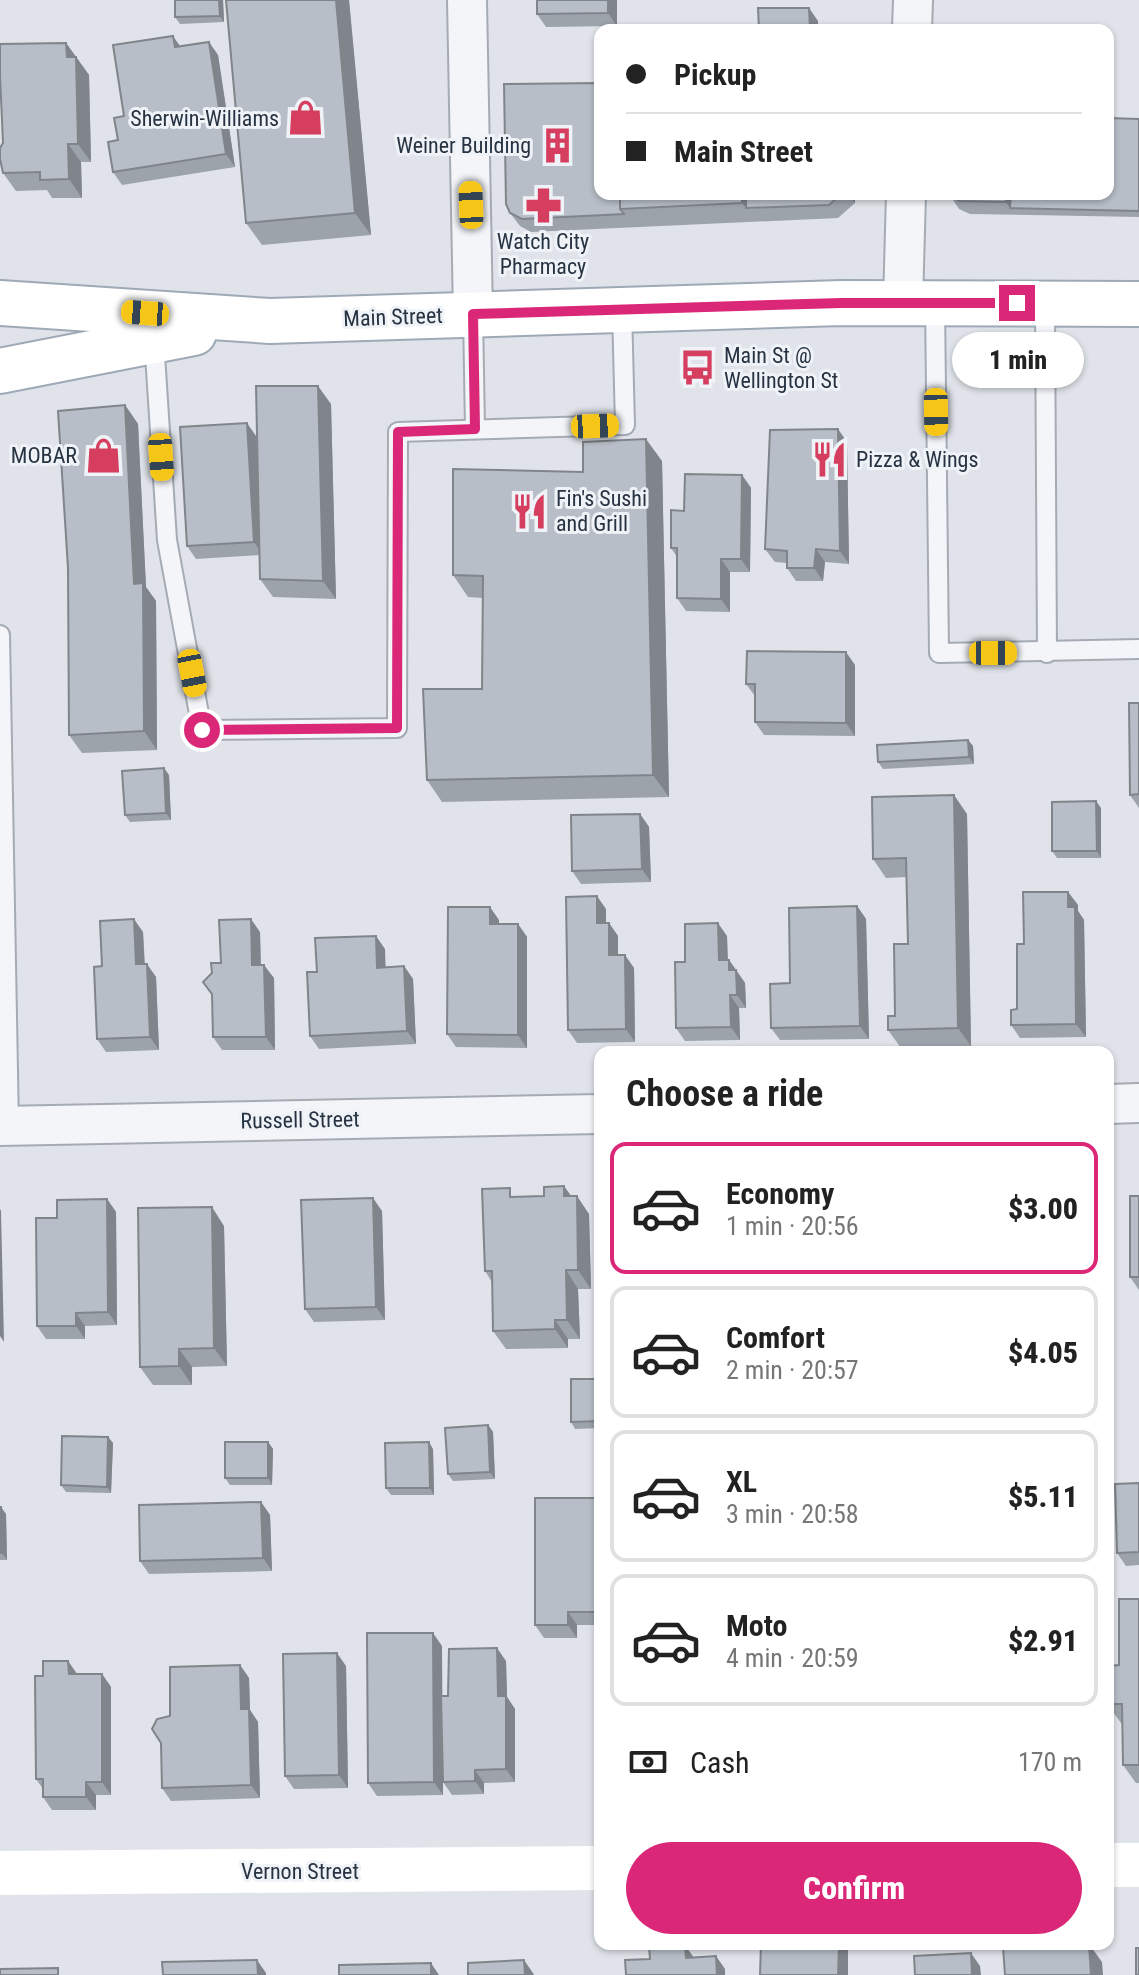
<!DOCTYPE html>
<meta charset="utf-8">
<style>
:root{--surface:#fff;--page:#f2f2f2;--text:#222;--muted:#767676;--line:#e0e0e0;--accent:#db2777}
body{margin:0;font-family:"Roboto Condensed",sans-serif;background:var(--page);color:var(--text);height:100vh;display:flex;flex-direction:column;font-size:30px;white-space:nowrap}
*{box-sizing:border-box;margin:0}
p{font-size:26px;color:var(--muted)}
.icon{flex:none;width:44px;height:44px;fill:none;stroke:currentColor;stroke-width:2;stroke-linecap:round;stroke-linejoin:round}
.map{position:relative;flex:1;overflow:hidden}
.side{position:absolute;left:594px;top:1046px;width:520px;height:904px;display:flex;flex-direction:column;background:var(--surface);border-radius:16px;box-shadow:0 2px 6px #0004}
.side>*{flex:none}
.banner{position:absolute;left:594px;top:24px;width:520px;height:176px;border-radius:16px;box-shadow:0 2px 6px #0004;display:grid;align-content:center;height:176px;padding:0 32px;background:var(--surface)}
.end{position:absolute;width:36px;height:36px;margin:-18px;border:10px solid #db2777;background:#fff;box-shadow:0 0 0 4px #fff}
.from{border-radius:50%}
.bubble{position:absolute;height:56px;border-radius:28px;background:var(--surface);box-shadow:0 2px 6px #0004;font-size:26px;font-weight:800;line-height:56px;text-align:center}
.car{position:absolute;width:24px;height:48px;margin:-24px -12px;border-radius:10px;box-shadow:0 0 6px 2px #0007;background:linear-gradient(#f5c518 24%,#345 0 40%,#f5c518 0 76%,#345 0 86%,#f5c518 0)}
.banner b{display:flex;align-items:center;gap:28px;height:76px;font-size:30px}
.banner b+b{border-top:2px solid var(--line)}
.banner i{width:20px;height:20px;background:var(--text)}
ul{padding:0;list-style:none}
li{display:flex;align-items:center;gap:24px;height:132px;margin:0 16px 12px;padding:0 16px;border:4px solid var(--line);border-radius:16px}
li div{flex:1}
li b{display:block;font-size:30px}
li em{font-style:normal;font-weight:800}
li.selected{border-color:var(--accent)}
li>.icon{width:72px;height:72px;stroke-width:1.5}
h2{padding:0 32px;font-size:36px;line-height:96px}
.pay{display:flex;align-items:center;gap:20px;height:88px;padding:0 32px;font-size:30px}
.pay p{margin-inline-start:auto}
.action{display:flex;gap:16px;margin-top:auto;padding:16px 32px}
.action a{flex:1;height:92px;border-radius:48px;background:var(--accent);color:#fff;font-size:32px;font-weight:800;line-height:92px;text-align:center}
.map>svg:first-child{display:block}
.lines{fill:none;stroke-linecap:round;stroke-linejoin:round}
.lane-casing{stroke:#a5abb4;stroke-width:22}
.street-casing{stroke:#a5abb4;stroke-width:42}
.primary-casing{stroke:#9ea9b6;stroke-width:48}
.lane{stroke:#f3f5f8;stroke-width:18}
.street{stroke:#f3f5f8;stroke-width:38}
.secondary{stroke:#fff;stroke-width:44}
.primary{stroke:#fff;stroke-width:44}
.wall{fill:#9da3ab}
.shaded-wall{fill:#80858b}
.building{fill:#b7bec7;stroke:#80858b;stroke-width:2}
.route{stroke:#db2777;stroke-width:10}
.labels{text-anchor:middle;dominant-baseline:central;stroke-width:6;stroke-linejoin:round;paint-order:stroke}
.poi-label{font-size:22px;fill:#273342;stroke:#eff3f7;text-anchor:end}
.street-label{font-size:22px;fill:#273342;stroke:#eff3f7}
</style>
<div class="map">
<svg width="1139" height="1975" viewBox="0 0 1139 1975">
<rect width="100%" height="100%" fill="#e0e4ea"/>
<g class="lines">
<defs>
<g id="lane">
<polyline points="935,303 939,653 1139,649"/>
<polyline points="1045,304 1047,653"/>
<polyline points="473,314 475,429"/>
<polyline points="154,339 167,540 202,730 397,728 398,432 625,425 622,310"/>
<polyline points="0,635 9,1126"/>
</g>
<g id="street">
<polyline points="467,0 473,314"/>
<polyline points="912,30 913,0"/>
<polyline points="903,303 906,194"/>
<polyline points="1108,1104 1139,1103"/>
<polyline points="0,1126 600,1114"/>
</g>
<g id="primary">
<polyline points="0,303 270,321 841,303 1139,304"/>
<polyline points="0,371 194,333"/>
</g>
</defs>
<use href="#lane" class="lane-casing"/>
<use href="#street" class="street-casing"/>
<use href="#primary" class="primary-casing"/>
<use href="#lane" class="lane"/>
<use href="#street" class="street"/>
<g class="secondary">
<polyline points="1108,1865 1139,1865"/>
<polyline points="0,1873 600,1868"/>
</g>
<use href="#primary" class="primary"/>
</g>
<g class="wall">
<polygon points="175,0 223,0 224,22 180,24 175,17"/>
<polygon points="226,0 349,0 371,235 262,245 246,223"/>
<polygon points="617,0 617,26 546,27 537,14"/>
<polygon points="66,43 89,75 91,162 81,162 82,198 52,198 47,190 16,191 3,173 3,143"/>
<polygon points="181,46 218,55 235,167 122,185 113,172 124,116"/>
<polygon points="1139,119 1139,217 970,214 959,209 949,194"/>
<polygon points="600,194 855,194 855,203 838,218 531,232 520,226 510,213"/>
<polygon points="331,404 336,599 273,597 260,579 260,555 196,559 187,546 256,436 258,471"/>
<polygon points="125,405 138,424 146,587 156,601 157,750 82,753 69,735"/>
<polygon points="847,442 849,564 825,562 823,581 796,581 787,568 787,563 775,562 765,549"/>
<polygon points="662,461 669,797 442,802 427,780 482,689 483,598 468,597 453,575 583,472"/>
<polygon points="742,475 751,488 750,572 730,572 730,612 686,611 677,598 677,557 671,548 684,511"/>
<polygon points="855,665 855,736 764,735 755,722 755,696 746,684"/>
<polygon points="1139,703 1139,808 1130,795"/>
<polygon points="968,740 973,746 974,764 883,769 878,762"/>
<polygon points="169,775 171,820 130,822 125,815"/>
<polygon points="1101,808 1101,858 1057,858 1052,851"/>
<polygon points="640,814 649,827 651,882 581,884 572,871"/>
<polygon points="967,814 971,1046 901,1048 888,1030 895,1016 908,944 906,877 886,878 873,859"/>
<polygon points="1068,892 1078,905 1078,911 1084,920 1086,1037 1020,1038 1011,1025 1017,1009 1024,944"/>
<polygon points="857,906 866,919 869,1039 780,1040 771,1028 790,983"/>
<polygon points="606,909 606,923 609,923 618,936 618,955 634,968 635,1042 577,1043 568,1030"/>
<polygon points="499,920 499,924 518,924 527,937 527,1048 456,1047 447,1034"/>
<polygon points="143,932 145,964 156,977 159,1050 106,1052 97,1039 102,966"/>
<polygon points="260,932 261,965 274,978 275,1050 222,1050 213,1037 212,996 203,982 221,963"/>
<polygon points="727,936 728,960 729,960 745,983 746,1008 739,1008 740,1040 685,1041 676,1028"/>
<polygon points="385,949 385,967 404,966 413,979 416,1044 319,1049 310,1036 317,972"/>
<polygon points="571,1196 589,1214 591,1289 578,1289 580,1339 568,1339 568,1348 506,1349 493,1331 492,1282 485,1271 516,1197"/>
<polygon points="1139,1196 1139,1290 1130,1277"/>
<polygon points="107,1199 116,1212 117,1325 85,1326 85,1339 46,1339 37,1326 57,1218"/>
<polygon points="382,1211 385,1320 314,1322 305,1309"/>
<polygon points="224,1226 227,1366 192,1367 192,1385 153,1385 140,1367"/>
<polygon points="600,1379 600,1428 575,1429 571,1422"/>
<polygon points="488,1425 493,1432 495,1479 453,1481 448,1474"/>
<polygon points="108,1437 113,1443 111,1493 66,1492 61,1485"/>
<polygon points="268,1442 273,1449 272,1485 230,1485 225,1478"/>
<polygon points="433,1449 434,1495 391,1495 386,1488"/>
<polygon points="1139,1483 1139,1565 1126,1566 1117,1553"/>
<polygon points="600,1498 600,1625 577,1625 577,1638 544,1638 535,1625"/>
<polygon points="261,1502 270,1515 272,1571 149,1574 140,1561"/>
<polygon points="0,1507 6,1514 7,1560 0,1560"/>
<polygon points="1139,1599 1139,1783 1136,1783 1123,1765 1123,1723 1121,1723 1108,1705"/>
<polygon points="442,1646 442,1696 448,1696 506,1661 507,1697 515,1709 515,1782 484,1783 484,1794 452,1795 443,1782 443,1774 443,1795 377,1796 368,1783"/>
<polygon points="68,1661 77,1674 102,1674 111,1687 111,1795 96,1795 96,1810 52,1810 43,1797 43,1789 36,1779 43,1676"/>
<polygon points="240,1665 249,1678 250,1710 258,1722 260,1798 171,1801 162,1788 170,1716"/>
<polygon points="346,1666 348,1788 294,1789 285,1776"/>
</g>
<g class="shaded-wall">
<polygon points="219,0 223,0 224,22 220,16"/>
<polygon points="336,0 349,0 371,235 355,213"/>
<polygon points="608,0 617,0 617,26 608,13"/>
<polygon points="809,8 818,21 818,30 810,30"/>
<polygon points="173,36 182,49 175,47"/>
<polygon points="209,42 218,55 235,167 226,154"/>
<polygon points="66,43 89,75 91,162 78,144"/>
<polygon points="68,144 81,162 82,198 69,179"/>
<polygon points="742,194 755,194 746,208 742,203"/>
<polygon points="849,194 855,194 855,203"/>
<polygon points="1006,194 1016,194 1010,208 1006,202"/>
<polygon points="318,386 331,404 336,599 323,581"/>
<polygon points="125,405 138,424 146,587 156,601 157,750 144,731 134,584"/>
<polygon points="247,423 256,436 263,555 254,542"/>
<polygon points="838,429 847,442 849,564 840,551"/>
<polygon points="646,439 662,461 669,797 653,775"/>
<polygon points="742,475 751,488 750,572 741,559"/>
<polygon points="816,549 825,562 823,581 814,568"/>
<polygon points="721,559 730,572 730,612 721,599"/>
<polygon points="846,652 855,665 855,736 846,723"/>
<polygon points="968,740 973,746 974,764 969,757"/>
<polygon points="164,768 169,775 171,820 166,813"/>
<polygon points="954,795 967,814 971,1046 958,1028"/>
<polygon points="1096,801 1101,808 1101,858 1097,851"/>
<polygon points="640,814 649,827 651,882 642,869"/>
<polygon points="1068,892 1078,905 1078,911 1084,920 1086,1037 1076,1024"/>
<polygon points="597,896 606,909 606,936 597,923"/>
<polygon points="857,906 866,919 869,1039 860,1026"/>
<polygon points="490,907 499,920 499,937 490,924"/>
<polygon points="134,919 143,932 145,977 136,964"/>
<polygon points="251,919 260,932 261,978 252,965"/>
<polygon points="609,923 618,936 618,968 609,955"/>
<polygon points="718,923 727,936 728,973 719,960"/>
<polygon points="518,924 527,937 527,1048 518,1035"/>
<polygon points="376,936 385,949 386,981 377,968"/>
<polygon points="625,955 634,968 635,1042 626,1029"/>
<polygon points="729,960 745,983 746,1008 737,995 729,970"/>
<polygon points="147,964 156,977 159,1050 150,1037"/>
<polygon points="264,965 274,978 275,1050 266,1037"/>
<polygon points="404,966 413,979 416,1044 407,1031"/>
<polygon points="730,995 739,1008 740,1040 731,1027"/>
<polygon points="564,1186 577,1204 577,1196 589,1214 591,1289 578,1270 564,1196"/>
<polygon points="373,1198 382,1211 385,1320 376,1307"/>
<polygon points="107,1199 116,1212 117,1325 108,1312"/>
<polygon points="212,1207 224,1226 227,1366 214,1348"/>
<polygon points="0,1209 1,1211 4,1342 0,1336"/>
<polygon points="566,1270 578,1289 580,1339 567,1320"/>
<polygon points="76,1313 85,1326 85,1339 76,1326"/>
<polygon points="555,1320 568,1339 568,1348 555,1329"/>
<polygon points="179,1349 192,1367 192,1385 179,1366"/>
<polygon points="488,1425 493,1432 495,1479 490,1472"/>
<polygon points="108,1437 113,1443 111,1493 107,1487"/>
<polygon points="268,1442 273,1449 272,1485 268,1478"/>
<polygon points="429,1442 433,1449 434,1495 430,1488"/>
<polygon points="261,1502 270,1515 272,1571 263,1558"/>
<polygon points="1,1507 6,1514 7,1560 2,1553"/>
<polygon points="568,1612 577,1625 577,1638 568,1625"/>
<polygon points="433,1633 442,1646 443,1795 434,1782"/>
<polygon points="497,1648 506,1661 507,1697 515,1709 515,1782 506,1769 498,1696"/>
<polygon points="337,1653 346,1666 348,1788 339,1775"/>
<polygon points="68,1661 77,1674 69,1674"/>
<polygon points="240,1665 249,1678 250,1710 258,1722 260,1798 251,1785 241,1709"/>
<polygon points="102,1674 111,1687 111,1795 102,1782"/>
<polygon points="475,1770 484,1783 484,1794 475,1781"/>
<polygon points="86,1782 96,1795 96,1810 86,1797"/>
<polygon points="839,1944 844,1944 848,1950 848,1975 838,1975"/>
<polygon points="1089,1944 1102,1962 1103,1975 1091,1975"/>
<polygon points="685,1945 694,1958 686,1958"/>
<polygon points="971,1953 980,1966 981,1975 972,1975"/>
<polygon points="716,1956 725,1969 725,1975 717,1975"/>
<polygon points="257,1960 266,1973 266,1975 258,1975"/>
<polygon points="524,1960 533,1973 534,1975 525,1975"/>
<polygon points="431,1963 439,1975 431,1975"/>
</g>
<g class="building">
<polygon points="175,0 219,0 220,16 175,17"/>
<polygon points="226,0 336,0 355,213 246,223"/>
<polygon points="537,0 608,0 608,13 537,14"/>
<polygon points="758,8 809,8 810,30 759,30"/>
<polygon points="173,36 175,47 209,42 226,154 113,172 108,142 118,140 114,118 124,116 113,45"/>
<polygon points="66,43 67,57 76,57 78,144 68,144 69,179 40,180 40,172 3,173 0,159 0,148 3,143 0,76 0,44"/>
<polygon points="600,83 600,194 620,194 620,209 624,214 522,219 510,213 506,204 504,84"/>
<polygon points="1108,118 1139,119 1139,211 1010,208 1011,194 1108,194"/>
<polygon points="620,194 742,194 742,203 620,209"/>
<polygon points="746,194 841,194 829,205 746,208"/>
<polygon points="949,194 1006,194 1006,202 960,201 950,196"/>
<polygon points="256,386 318,386 323,581 260,579"/>
<polygon points="125,405 134,584 143,583 144,731 69,735 68,568 58,411"/>
<polygon points="247,423 254,542 187,546 180,427"/>
<polygon points="838,429 840,551 816,549 814,568 787,568 787,551 765,549 770,430"/>
<polygon points="646,439 653,775 427,780 423,689 482,689 483,576 453,575 453,469 583,472 583,442"/>
<polygon points="685,474 742,475 741,559 721,559 721,599 677,598 677,548 671,548 671,510 684,511"/>
<polygon points="747,651 846,652 846,723 755,722 755,684 746,684"/>
<polygon points="1129,703 1139,703 1139,794 1130,795"/>
<polygon points="968,740 969,757 878,762 877,745"/>
<polygon points="164,768 166,813 125,815 122,771"/>
<polygon points="954,795 958,1028 888,1030 888,1016 895,1016 894,944 908,944 906,858 873,859 872,797"/>
<polygon points="1096,801 1097,851 1052,851 1052,802"/>
<polygon points="640,814 642,869 572,871 571,815"/>
<polygon points="1023,892 1068,892 1068,907 1075,907 1076,1024 1011,1025 1011,1010 1017,1009 1017,944 1024,944"/>
<polygon points="597,896 597,923 609,923 609,955 625,955 626,1029 568,1030 566,897"/>
<polygon points="857,906 860,1026 771,1028 770,984 790,983 789,908"/>
<polygon points="448,907 490,907 490,924 518,924 518,1035 447,1034"/>
<polygon points="134,919 136,964 147,964 150,1037 97,1039 94,967 102,966 100,921"/>
<polygon points="251,919 252,965 264,965 266,1037 213,1037 212,994 203,982 212,973 211,963 221,963 219,920"/>
<polygon points="718,923 719,960 729,960 729,970 736,970 737,995 730,995 731,1027 676,1028 675,962 685,962 685,924"/>
<polygon points="376,936 377,968 404,966 407,1031 310,1036 307,972 317,972 315,938"/>
<polygon points="564,1186 564,1196 577,1196 578,1270 566,1270 567,1320 555,1320 555,1329 493,1331 492,1271 485,1271 482,1189 510,1188 510,1197 544,1196 544,1187"/>
<rect x="1130" y="1196" width="9" height="81"/>
<polygon points="373,1198 376,1307 305,1309 301,1200"/>
<polygon points="107,1199 108,1312 76,1313 76,1326 37,1326 36,1218 57,1218 57,1200"/>
<polygon points="212,1207 214,1348 179,1349 179,1366 140,1367 138,1208"/>
<polygon points="571,1379 600,1379 600,1421 571,1422"/>
<polygon points="488,1425 490,1472 448,1474 445,1428"/>
<polygon points="62,1436 108,1437 107,1487 61,1485"/>
<rect x="225" y="1442" width="43" height="36"/>
<polygon points="429,1442 430,1488 386,1488 385,1443"/>
<polygon points="1139,1483 1139,1552 1117,1553 1115,1484"/>
<polygon points="535,1498 600,1498 600,1612 568,1612 568,1625 535,1625"/>
<polygon points="261,1502 263,1558 140,1561 139,1505"/>
<polygon points="0,1507 1,1507 2,1553 0,1553"/>
<polygon points="1119,1599 1139,1599 1139,1765 1123,1765 1122,1704 1108,1704 1108,1666 1119,1665"/>
<polygon points="367,1633 433,1633 434,1782 368,1783"/>
<polygon points="497,1648 498,1696 506,1696 506,1769 475,1770 475,1781 443,1782 441,1696 448,1696 449,1649"/>
<polygon points="337,1653 339,1775 285,1776 283,1654"/>
<polygon points="43,1661 68,1661 69,1674 102,1674 102,1782 86,1782 86,1797 43,1797 43,1779 36,1779 35,1676 43,1676"/>
<polygon points="240,1665 241,1709 249,1709 251,1785 162,1788 161,1743 152,1729 157,1719 170,1716 170,1667"/>
<polygon points="761,1944 839,1944 838,1975 760,1975"/>
<polygon points="1034,1944 1089,1944 1091,1975 1005,1975 1003,1947 1034,1945"/>
<polygon points="685,1945 686,1958 716,1956 717,1975 626,1975 625,1960 650,1959 649,1947"/>
<rect x="1136" y="1948" width="3" height="27"/>
<polygon points="971,1953 972,1975 915,1975 914,1956"/>
<polygon points="257,1960 258,1975 163,1975 162,1962"/>
<polygon points="524,1960 525,1975 468,1975 468,1963"/>
<polygon points="431,1963 431,1975 339,1975 339,1965"/>
<polygon points="58,1968 58,1975 0,1975 0,1969"/>
</g>
<g class="lines">
<polyline class="route" points="202,730 397,728 398,432 475,429 473,314 841,303 1017,303"/>
</g>
<defs>
<symbol id="shop-bare" viewBox="-9 -9 18 18"><path d="M-5-2.5h2.3a2.7 3.5 0 0 1 5.4 0H5L5.5 6h-11ZM-1.5-2.5h3a1.5 2.3 0 0 0-3 0Z" fill="#d53e5e" stroke="#eff3f7" stroke-width="2.5" paint-order="stroke"/></symbol>
<symbol id="building-bare" viewBox="-9 -9 18 18"><path d="M-4-6H4V6H1V3H-1V6H-4ZM-2.5-4.3h1.7v1.8h-1.7ZM.8-4.3h1.7v1.8H.8ZM-2.5-1h1.7V.8h-1.7ZM.8-1h1.7V.8H.8Z" fill="#d53e5e" stroke="#eff3f7" stroke-width="2.5" paint-order="stroke"/></symbol>
<symbol id="pharmacy-bare" viewBox="-9 -9 18 18"><path d="M-2-6h4v4h4v4h-4v4h-4v-4h-4v-4h4Z" fill="#d53e5e" stroke="#eff3f7" stroke-width="2.5" paint-order="stroke"/></symbol>
<symbol id="bus-bare" viewBox="-9 -9 18 18"><path d="M-5-6H5V4H4V6H2V4H-2V6H-4V4H-5ZM-3.5-4V0h7V-4ZM-3.5 1.2v1.5H-2V1.2ZM2 1.2v1.5H3.5V1.2Z" fill="#d53e5e" stroke="#eff3f7" stroke-width="2.5" paint-order="stroke"/></symbol>
<symbol id="restaurant-bare" viewBox="-9 -9 18 18"><path d="M-5-6h1v4h1v-4h1v4h1v-4h1v5L-1.5 .5V6h-2V.5L-5-1ZM5-6V6H3V1.5H1.5Q1.5-4 5-6Z" fill="#d53e5e" stroke="#eff3f7" stroke-width="2.5" paint-order="stroke"/></symbol>
</defs>
<g fill-rule="evenodd">
<use href="#shop-bare" x="280" y="92" width="51" height="51"/>
<use href="#building-bare" x="532" y="120" width="51" height="51"/>
<use href="#pharmacy-bare" x="518" y="180" width="51" height="51"/>
<use href="#bus-bare" x="672" y="342" width="51" height="51"/>
<use href="#shop-bare" x="78" y="430" width="51" height="51"/>
<use href="#restaurant-bare" x="804" y="434" width="51" height="51"/>
<use href="#restaurant-bare" x="504" y="486" width="51" height="51"/>
</g>
<g class="labels">
<g class="poi-label">
<text x="279" y="118">Sherwin-Williams</text>
<text x="531" y="145">Weiner Building</text>
<text x="543" y="241" text-anchor="middle">Watch City<tspan x="543" dy="25">Pharmacy</tspan></text>
<text x="724" y="355" text-anchor="start">Main St @<tspan x="724" dy="25">Wellington St</tspan></text>
<text x="77" y="455">MOBAR</text>
<text x="856" y="459" text-anchor="start">Pizza &amp; Wings</text>
<text x="556" y="498" text-anchor="start">Fin's Sushi<tspan x="556" dy="25">and Grill</tspan></text>
</g>
<g class="street-label">
<text transform="translate(393 317) rotate(-2)">Main Street</text>
<text transform="translate(300 1120) rotate(-1)">Russell Street</text>
<text x="300" y="1871">Vernon Street</text>
</g>
</g>
</svg>
<i class="end from" style="left:202px;top:730px"></i>
<i class="end" style="left:1017px;top:303px"></i>
<div class="bubble" style="left:952px;top:332px;width:132px">1 min</div>
<i class="car" style="left:471px;top:205px;rotate:358deg"></i>
<i class="car" style="left:145px;top:313px;rotate:274deg"></i>
<i class="car" style="left:936px;top:412px;rotate:179deg"></i>
<i class="car" style="left:595px;top:426px;rotate:88deg"></i>
<i class="car" style="left:161px;top:457px;rotate:176deg"></i>
<i class="car" style="left:993px;top:653px;rotate:90deg"></i>
<i class="car" style="left:192px;top:673px;rotate:169deg"></i>
<div class="banner">
<b><i class="from"></i>Pickup</b>
<b><i></i>Main Street</b>
</div>
<section class="side">
<h2>Choose a ride</h2>
<ul>
<li class="selected"><svg class="icon" aria-label="car" viewBox="0 0 24 24"><path d="M5 17H2v-5l4-1 3-4h7l3 4 3 1v5h-3M9 17h6M6 11h13"/><circle cx="7" cy="17" r="2"/><circle cx="17" cy="17" r="2"/></svg><div><b>Economy</b><p>1 min · 20:56</p></div><em>$3.00</em></li>
<li><svg class="icon" aria-label="car" viewBox="0 0 24 24"><path d="M5 17H2v-5l4-1 3-4h7l3 4 3 1v5h-3M9 17h6M6 11h13"/><circle cx="7" cy="17" r="2"/><circle cx="17" cy="17" r="2"/></svg><div><b>Comfort</b><p>2 min · 20:57</p></div><em>$4.05</em></li>
<li><svg class="icon" aria-label="car" viewBox="0 0 24 24"><path d="M5 17H2v-5l4-1 3-4h7l3 4 3 1v5h-3M9 17h6M6 11h13"/><circle cx="7" cy="17" r="2"/><circle cx="17" cy="17" r="2"/></svg><div><b>XL</b><p>3 min · 20:58</p></div><em>$5.11</em></li>
<li><svg class="icon" aria-label="car" viewBox="0 0 24 24"><path d="M5 17H2v-5l4-1 3-4h7l3 4 3 1v5h-3M9 17h6M6 11h13"/><circle cx="7" cy="17" r="2"/><circle cx="17" cy="17" r="2"/></svg><div><b>Moto</b><p>4 min · 20:59</p></div><em>$2.91</em></li>
</ul>
<div class="pay"><svg class="icon" aria-label="cash" viewBox="0 0 24 24"><path d="M3 7h18v10H3z"/><circle cx="12" cy="12" r="2"/></svg>Cash<p>170 m</p></div>
<div class="action"><a>Confirm</a></div>
</section>
</div>
